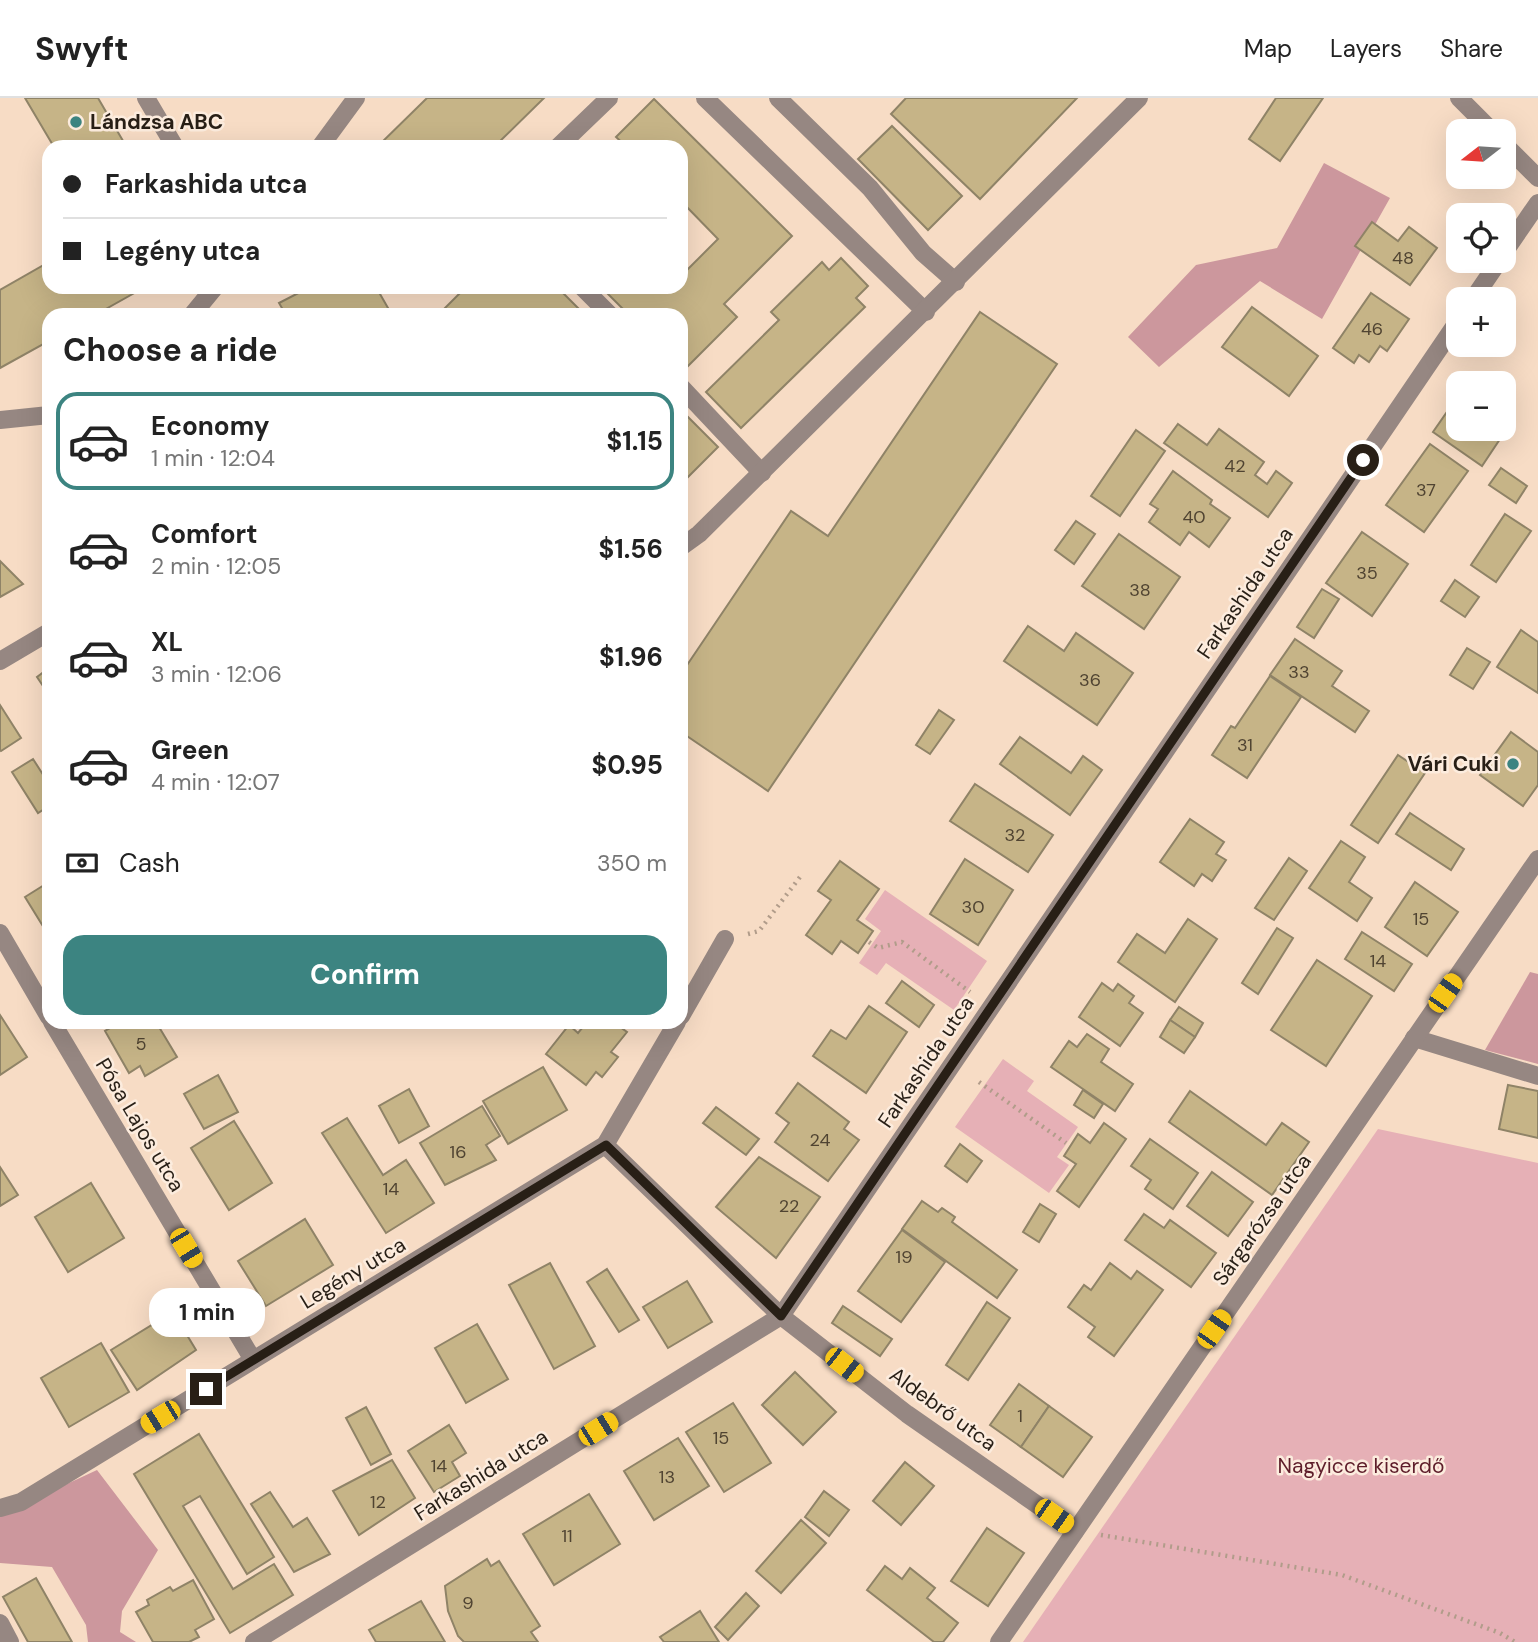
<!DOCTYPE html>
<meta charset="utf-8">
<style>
:root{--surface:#fff;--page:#f6f6f6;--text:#222;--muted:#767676;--line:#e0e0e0;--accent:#3c8481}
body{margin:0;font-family:"DM Sans",sans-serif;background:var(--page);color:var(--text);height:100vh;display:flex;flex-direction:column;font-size:26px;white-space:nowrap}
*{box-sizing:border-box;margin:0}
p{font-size:23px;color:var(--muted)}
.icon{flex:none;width:38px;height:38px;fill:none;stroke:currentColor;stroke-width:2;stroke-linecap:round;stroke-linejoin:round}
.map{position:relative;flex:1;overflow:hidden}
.drawer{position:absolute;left:42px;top:210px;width:646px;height:721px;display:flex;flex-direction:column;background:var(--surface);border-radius:21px;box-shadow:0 7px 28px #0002}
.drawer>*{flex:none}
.hud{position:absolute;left:42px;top:42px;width:646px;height:154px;border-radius:21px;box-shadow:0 7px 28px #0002;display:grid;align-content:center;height:154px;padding:0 21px;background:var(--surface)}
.needle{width:46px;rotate:253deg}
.controls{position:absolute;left:1446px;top:21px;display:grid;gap:14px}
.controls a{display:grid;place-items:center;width:70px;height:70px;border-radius:14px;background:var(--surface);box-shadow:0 7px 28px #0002;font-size:35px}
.end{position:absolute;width:32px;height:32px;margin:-16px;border:9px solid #281f16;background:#fff;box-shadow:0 0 0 4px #fff}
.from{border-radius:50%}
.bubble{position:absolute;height:49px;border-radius:21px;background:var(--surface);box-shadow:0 7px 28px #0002;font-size:23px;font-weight:700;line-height:49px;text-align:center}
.car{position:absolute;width:21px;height:42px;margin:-21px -10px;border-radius:9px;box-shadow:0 0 5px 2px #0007;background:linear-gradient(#f5c518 24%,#345 0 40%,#f5c518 0 76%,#345 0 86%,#f5c518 0)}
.hud b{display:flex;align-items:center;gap:24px;height:66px;font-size:26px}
.hud b+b{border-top:2px solid var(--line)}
.hud i{width:18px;height:18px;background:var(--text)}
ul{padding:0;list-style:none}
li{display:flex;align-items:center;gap:21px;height:98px;margin:0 14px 10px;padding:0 7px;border:4px solid transparent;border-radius:21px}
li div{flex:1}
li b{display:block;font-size:26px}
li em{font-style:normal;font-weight:700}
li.on{border-color:var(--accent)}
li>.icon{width:63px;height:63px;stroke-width:1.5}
h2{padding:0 21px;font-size:32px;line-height:84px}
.pay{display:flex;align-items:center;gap:18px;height:77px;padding:0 21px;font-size:26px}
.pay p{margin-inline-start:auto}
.cta{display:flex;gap:14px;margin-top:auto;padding:14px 21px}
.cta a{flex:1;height:80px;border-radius:21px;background:var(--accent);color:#fff;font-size:28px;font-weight:700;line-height:80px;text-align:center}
header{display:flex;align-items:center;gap:42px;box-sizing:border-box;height:98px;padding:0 35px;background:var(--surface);border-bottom:2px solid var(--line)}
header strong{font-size:33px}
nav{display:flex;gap:38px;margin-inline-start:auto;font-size:24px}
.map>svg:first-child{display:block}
.green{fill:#e6b0b6}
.forest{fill:#cc979d}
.building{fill:#c6b487;stroke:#8f8367;stroke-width:2}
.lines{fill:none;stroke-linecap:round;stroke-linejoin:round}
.path{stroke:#b19c8a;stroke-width:4.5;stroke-dasharray:2 5;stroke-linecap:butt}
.minor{stroke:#968782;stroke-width:18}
.route{stroke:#281f16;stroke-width:9}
.poi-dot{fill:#3c8481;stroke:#fcecde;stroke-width:2.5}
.labels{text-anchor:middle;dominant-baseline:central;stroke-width:5;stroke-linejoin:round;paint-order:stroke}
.number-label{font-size:18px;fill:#504432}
.poi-label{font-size:21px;font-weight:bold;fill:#281f16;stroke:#fcecde;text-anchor:start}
.street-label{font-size:21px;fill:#281f16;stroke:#fcecde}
.park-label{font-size:21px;fill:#5e1d2a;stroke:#fcecde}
</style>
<header>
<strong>Swyft</strong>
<nav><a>Map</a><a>Layers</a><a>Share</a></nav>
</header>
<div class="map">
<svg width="1538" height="1544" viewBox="0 0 1538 1544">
<rect width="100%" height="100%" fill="#f7dcc5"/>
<g class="green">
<polygon points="885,792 987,863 954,912 886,865 877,877 859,865 881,833 865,821"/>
<polygon points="1003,961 1034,983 1027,993 1078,1029 1057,1059 1069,1067 1049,1095 955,1029"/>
<polygon points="1378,1031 1538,1065 1538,1544 1023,1544"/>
</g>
<g class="forest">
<polygon points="1324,65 1390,100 1322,221 1260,183 1159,269 1128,239 1196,167 1277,150"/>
<polygon points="1530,874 1538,876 1538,966 1485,952"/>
<polygon points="97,1372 158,1452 122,1513 120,1534 136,1544 88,1544 86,1527 52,1469 0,1465 0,1417"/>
</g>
<g class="building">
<polygon points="25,0 98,0 126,48 54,49"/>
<polygon points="427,0 544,0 494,49 377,49"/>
<polygon points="906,0 1077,0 980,101 891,16"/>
<polygon points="1276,0 1323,0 1280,63 1249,41"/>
<polygon points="654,1 792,138 724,206 737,219 684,272 681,269 681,217 629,217 601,189 681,189 681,163 688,171 718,141 681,103 681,49 627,49 616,39"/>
<polygon points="892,28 962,98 928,132 858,61"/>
<polygon points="1372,124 1398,143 1409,129 1437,150 1410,187 1355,148"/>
<polygon points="841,160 868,188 856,200 865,209 741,330 706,294 779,222 771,214 822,164 829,172"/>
<polygon points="49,164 49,189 145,189 95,217 49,217 49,243 0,270 0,192"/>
<polygon points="310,189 376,189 392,217 286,217 279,205"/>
<polygon points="466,189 557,189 585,217 438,217"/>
<polygon points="1371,195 1409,221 1387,253 1380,248 1369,264 1359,257 1354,265 1333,250"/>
<polygon points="1252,209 1318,258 1289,298 1222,249"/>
<polygon points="980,214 1057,266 768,693 681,634 681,576 791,413 828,438"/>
<polygon points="1458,298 1458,331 1503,331 1503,313 1514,320 1482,368 1433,334"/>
<polygon points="681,312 718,349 681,386"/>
<polygon points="1178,326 1207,347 1219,331 1264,364 1255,377 1267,386 1276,373 1292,385 1268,419 1164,345"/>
<polygon points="1136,332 1165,353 1120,418 1091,398"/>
<polygon points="1430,346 1468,373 1424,434 1386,407"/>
<polygon points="1501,370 1527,388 1516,405 1489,387"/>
<polygon points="1173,373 1212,402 1210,406 1230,420 1209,449 1189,434 1180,447 1149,424 1158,411 1150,406"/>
<polygon points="1505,416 1531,433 1496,484 1471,467"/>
<polygon points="1076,423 1095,436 1074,466 1055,452"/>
<polygon points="1362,434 1408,466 1372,518 1326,485"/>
<polygon points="1119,436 1180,479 1144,531 1082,488"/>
<polygon points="0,463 23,486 0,499"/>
<polygon points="1455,482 1479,499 1465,519 1441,503"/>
<polygon points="1322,491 1339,501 1314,540 1297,529"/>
<polygon points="1028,528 1064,553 1076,535 1133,575 1097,627 1004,563"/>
<polygon points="1521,532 1538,544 1538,595 1497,569"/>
<polygon points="1295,541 1342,573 1332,588 1369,613 1355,634 1270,577"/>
<polygon points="1467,550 1490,564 1473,591 1450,577"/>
<polygon points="49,570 49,597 37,579"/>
<polygon points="1270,578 1301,599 1247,680 1212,657 1231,628 1235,630"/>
<polygon points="0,607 21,640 1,653 0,652"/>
<polygon points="939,612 954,622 930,656 916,647"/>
<polygon points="1511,634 1538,654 1538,687 1523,708 1480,677"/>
<polygon points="1020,639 1071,675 1083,658 1102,672 1070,717 1000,666"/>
<polygon points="1398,657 1425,675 1378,745 1351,727"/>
<polygon points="33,661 49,686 49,708 38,715 12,674"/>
<polygon points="975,686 1053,737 1028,774 950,723"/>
<polygon points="1410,715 1464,751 1451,772 1396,736"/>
<polygon points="1190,721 1224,744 1216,756 1226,762 1212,783 1202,776 1194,788 1160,764"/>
<polygon points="1341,743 1365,759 1349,784 1372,800 1357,823 1309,790"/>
<polygon points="1289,760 1307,773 1274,822 1255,810"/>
<polygon points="965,761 1013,792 978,847 930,816"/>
<polygon points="840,763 879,791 857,822 873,833 858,855 841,843 832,856 806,837 831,802 818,793"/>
<polygon points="49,784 49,838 25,799"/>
<polygon points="1415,784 1458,814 1427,858 1385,829"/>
<polygon points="1188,821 1217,841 1175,904 1118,864 1137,836 1165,855"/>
<polygon points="1277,830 1293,840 1258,896 1242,885"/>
<polygon points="1362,834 1412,866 1394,893 1345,861"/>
<polygon points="1317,862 1372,898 1326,968 1271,932"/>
<polygon points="902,883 934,907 919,929 886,905"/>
<polygon points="1102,885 1113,893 1118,886 1134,898 1129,905 1143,915 1120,948 1079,919"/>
<polygon points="869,908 907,934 866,995 813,958 831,932 846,941"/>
<polygon points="1179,909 1203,925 1195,939 1170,922"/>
<polygon points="0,917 27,959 0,977"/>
<polygon points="1170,922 1195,939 1184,955 1160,939"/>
<polygon points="121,924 156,924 177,959 145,978 140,968 129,975 105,933"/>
<polygon points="587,924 613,924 627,934 611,954 618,959 602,979 596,974 586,987 546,956 569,927 578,935"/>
<polygon points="1087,936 1109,951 1101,964 1133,986 1115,1013 1051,969 1069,943 1077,949"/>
<polygon points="543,969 567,1012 508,1046 483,1003"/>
<polygon points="218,977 238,1014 204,1031 184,996"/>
<polygon points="798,985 849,1024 844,1031 859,1042 828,1083 775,1044 789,1025 776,1015"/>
<polygon points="1508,987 1538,993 1538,1040 1499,1031"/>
<polygon points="409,991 429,1028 399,1045 379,1008"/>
<polygon points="1083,992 1103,1006 1094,1020 1074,1007"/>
<polygon points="1190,993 1266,1047 1282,1025 1309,1044 1272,1097 1169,1024"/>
<polygon points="482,1008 500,1038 486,1047 496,1062 445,1087 420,1045"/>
<polygon points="716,1009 759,1041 746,1057 703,1025"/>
<polygon points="347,1020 383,1077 406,1062 434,1105 386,1135 322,1035"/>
<polygon points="234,1023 272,1085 229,1112 191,1050"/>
<polygon points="1104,1025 1126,1041 1079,1109 1057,1093 1076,1066 1064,1058 1078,1036 1090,1045"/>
<polygon points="1150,1041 1198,1075 1173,1111 1145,1091 1151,1082 1131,1068"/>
<polygon points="960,1046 982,1063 967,1084 945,1068"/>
<polygon points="759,1059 820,1099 776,1160 716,1109"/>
<polygon points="0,1069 18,1097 0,1108"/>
<polygon points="1212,1074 1253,1104 1228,1138 1187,1108"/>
<polygon points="91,1085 124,1140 68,1174 35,1119"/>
<polygon points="922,1103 938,1114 942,1110 955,1119 952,1124 1017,1172 997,1200 902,1131"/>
<polygon points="1040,1106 1056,1116 1039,1144 1023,1134"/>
<polygon points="1144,1116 1164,1130 1170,1122 1216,1155 1191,1189 1125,1142"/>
<polygon points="305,1121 333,1167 266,1208 238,1163"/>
<polygon points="902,1132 945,1164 901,1224 858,1193"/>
<polygon points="550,1165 595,1248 554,1271 509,1187"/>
<polygon points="1110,1165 1131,1181 1137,1173 1163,1192 1114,1258 1088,1239 1095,1229 1068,1209 1084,1187 1091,1192"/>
<polygon points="607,1171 639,1222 619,1234 587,1184"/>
<polygon points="687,1183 712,1224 668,1250 643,1209"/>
<polygon points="987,1204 1010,1220 968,1282 946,1267"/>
<polygon points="843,1208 892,1241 880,1258 832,1225"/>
<polygon points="173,1214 196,1252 137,1292 111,1252"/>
<polygon points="477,1226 508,1281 466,1305 435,1250"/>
<polygon points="101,1245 129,1294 69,1329 41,1280"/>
<polygon points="795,1274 836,1314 803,1347 762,1307"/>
<polygon points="1019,1286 1049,1308 1021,1349 990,1327"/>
<polygon points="733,1305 771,1365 724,1394 686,1334"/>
<polygon points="1049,1308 1092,1339 1063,1379 1021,1349"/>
<polygon points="366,1309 391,1356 371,1367 346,1320"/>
<polygon points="449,1327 466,1355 452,1364 460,1378 434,1394 408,1353"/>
<polygon points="199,1336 274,1459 247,1476 200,1398 183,1408 233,1491 274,1466 293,1497 230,1535 134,1376"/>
<polygon points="678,1340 709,1388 654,1422 624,1373"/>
<polygon points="392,1362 415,1400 359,1437 333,1393"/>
<polygon points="905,1364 934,1388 901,1427 873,1403"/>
<polygon points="824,1393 849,1412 829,1438 805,1419"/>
<polygon points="270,1394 293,1429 307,1420 330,1456 294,1474 251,1406"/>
<polygon points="589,1396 620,1446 554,1487 523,1436"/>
<polygon points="801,1422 826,1445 781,1495 756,1473"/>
<polygon points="987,1430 1024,1455 988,1508 951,1483"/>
<polygon points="487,1461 491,1468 499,1463 540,1528 531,1534 538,1544 464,1544 458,1538 448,1513 445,1488"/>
<polygon points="885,1468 902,1481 910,1470 935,1490 927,1500 958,1525 943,1544 934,1544 867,1492"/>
<polygon points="36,1480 72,1544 28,1544 3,1499"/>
<polygon points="193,1482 214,1521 195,1532 199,1539 189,1544 153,1544 136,1514 149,1507 147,1502 170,1489 173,1493"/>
<polygon points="746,1495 759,1508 728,1542 715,1529"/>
<polygon points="421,1503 445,1544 376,1544 369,1532"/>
<polygon points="700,1513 719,1544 664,1544 660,1539"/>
</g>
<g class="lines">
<g class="path">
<polyline points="748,836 759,833 800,779"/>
<polyline points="869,844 878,850 902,844 970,894"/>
<polyline points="979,984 1066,1045"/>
<polyline points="1101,1437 1342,1477 1500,1535 1515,1544"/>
</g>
<g class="minor">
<polyline points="146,0 175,49"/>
<polyline points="705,0 926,214"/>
<polyline points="778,0 870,90 923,155 956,184"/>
<polyline points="1459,0 1492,33"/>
<polyline points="1503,45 1538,80"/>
<polyline points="320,49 356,0"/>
<polyline points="558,49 609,0"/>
<polyline points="1503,156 1538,105"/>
<polyline points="582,189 610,217"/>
<polyline points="1473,201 1499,163"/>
<polyline points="192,217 215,189"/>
<polyline points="681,289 762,375"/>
<polyline points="0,322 49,317"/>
<polyline points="681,449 699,436 1139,0"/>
<polyline points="0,563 49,534"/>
<polyline points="0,835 49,919"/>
<polyline points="681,918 725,841"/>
<polyline points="52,924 253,1262"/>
<polyline points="1414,940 1538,978"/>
<polyline points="605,1047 781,1218 907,1316 1075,1433"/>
<polyline points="0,1410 21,1404 605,1047 677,924"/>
<polyline points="0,1525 10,1544"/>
<polyline points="254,1544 781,1218 1458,223"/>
<polyline points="999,1544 1538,761"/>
</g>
</g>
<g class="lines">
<polyline class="route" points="206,1291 606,1047 781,1218 1363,362"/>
</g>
<g class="poi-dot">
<circle cx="76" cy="24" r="7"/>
<circle cx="1513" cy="666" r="7"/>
</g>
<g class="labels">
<g class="number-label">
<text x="1403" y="160">48</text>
<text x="1372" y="231">46</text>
<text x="1235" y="368">42</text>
<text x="1426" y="392">37</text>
<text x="1194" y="419">40</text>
<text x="1367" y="475">35</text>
<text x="1140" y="492">38</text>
<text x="1299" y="574">33</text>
<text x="1090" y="582">36</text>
<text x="1245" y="647">31</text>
<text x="1015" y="737">32</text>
<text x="973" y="809">30</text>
<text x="1421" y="821">15</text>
<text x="1378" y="863">14</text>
<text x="141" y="946">5</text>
<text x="820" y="1042">24</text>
<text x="458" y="1054">16</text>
<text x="391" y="1091">14</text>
<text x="789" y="1108">22</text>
<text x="904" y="1159">19</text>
<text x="1020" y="1318">1</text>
<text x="721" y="1340">15</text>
<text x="439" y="1368">14</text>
<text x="667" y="1379">13</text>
<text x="378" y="1404">12</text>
<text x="567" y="1438">11</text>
<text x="468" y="1505">9</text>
</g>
<g class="poi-label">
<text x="90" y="24">Lándzsa ABC</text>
<text x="1499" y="666" text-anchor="end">Vári Cuki</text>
</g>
<g class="street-label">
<text transform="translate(1245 495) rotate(-56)">Farkashida utca</text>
<text transform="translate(926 964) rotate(-56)">Farkashida utca</text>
<text transform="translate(140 1027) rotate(59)">Pósa Lajos utca</text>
<text transform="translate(1262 1122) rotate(-55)">Sárgarózsa utca</text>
<text transform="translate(353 1175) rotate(-31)">Legény utca</text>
<text transform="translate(943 1311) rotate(36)">Aldebrő utca</text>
<text transform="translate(481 1377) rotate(-32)">Farkashida utca</text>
</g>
<g class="park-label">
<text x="1361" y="1368">Nagyicce kiserdő</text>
</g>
</g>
</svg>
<div class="controls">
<a><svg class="needle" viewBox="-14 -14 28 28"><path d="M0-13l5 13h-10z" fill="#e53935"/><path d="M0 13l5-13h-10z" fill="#767676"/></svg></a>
<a><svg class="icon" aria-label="locate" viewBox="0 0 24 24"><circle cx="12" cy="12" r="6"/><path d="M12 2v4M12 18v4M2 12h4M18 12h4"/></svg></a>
<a>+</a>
<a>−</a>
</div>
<i class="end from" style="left:1363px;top:362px"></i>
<i class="end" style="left:206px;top:1291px"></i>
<div class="bubble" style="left:149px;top:1190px;width:116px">1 min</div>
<i class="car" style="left:1445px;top:895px;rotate:35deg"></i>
<i class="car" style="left:186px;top:1150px;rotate:149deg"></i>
<i class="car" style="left:1214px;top:1231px;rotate:35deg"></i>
<i class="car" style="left:844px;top:1267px;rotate:128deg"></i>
<i class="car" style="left:160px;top:1319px;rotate:239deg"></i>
<i class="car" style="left:598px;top:1331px;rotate:58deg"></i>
<i class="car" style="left:1054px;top:1418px;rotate:125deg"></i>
<div class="hud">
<b><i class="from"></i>Farkashida utca</b>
<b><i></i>Legény utca</b>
</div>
<section class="drawer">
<h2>Choose a ride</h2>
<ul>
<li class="on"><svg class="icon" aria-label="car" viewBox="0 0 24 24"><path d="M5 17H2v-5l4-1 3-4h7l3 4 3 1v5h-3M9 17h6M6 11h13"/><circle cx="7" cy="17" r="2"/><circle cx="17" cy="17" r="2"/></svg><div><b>Economy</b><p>1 min · 12:04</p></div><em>$1.15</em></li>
<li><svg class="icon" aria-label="car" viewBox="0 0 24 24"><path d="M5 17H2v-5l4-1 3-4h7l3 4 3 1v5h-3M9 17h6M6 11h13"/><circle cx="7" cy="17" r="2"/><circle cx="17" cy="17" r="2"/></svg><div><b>Comfort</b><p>2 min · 12:05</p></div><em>$1.56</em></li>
<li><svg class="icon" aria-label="car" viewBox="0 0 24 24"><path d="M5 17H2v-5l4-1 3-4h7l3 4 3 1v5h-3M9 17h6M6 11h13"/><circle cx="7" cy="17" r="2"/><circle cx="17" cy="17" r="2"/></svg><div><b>XL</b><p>3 min · 12:06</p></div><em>$1.96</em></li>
<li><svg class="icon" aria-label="car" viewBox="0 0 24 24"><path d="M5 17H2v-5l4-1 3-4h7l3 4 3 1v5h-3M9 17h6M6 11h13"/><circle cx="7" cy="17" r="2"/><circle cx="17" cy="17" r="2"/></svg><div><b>Green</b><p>4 min · 12:07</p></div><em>$0.95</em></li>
</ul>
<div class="pay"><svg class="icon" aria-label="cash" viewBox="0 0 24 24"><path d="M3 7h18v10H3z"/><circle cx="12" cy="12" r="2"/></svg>Cash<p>350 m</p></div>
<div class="cta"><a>Confirm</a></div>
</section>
</div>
